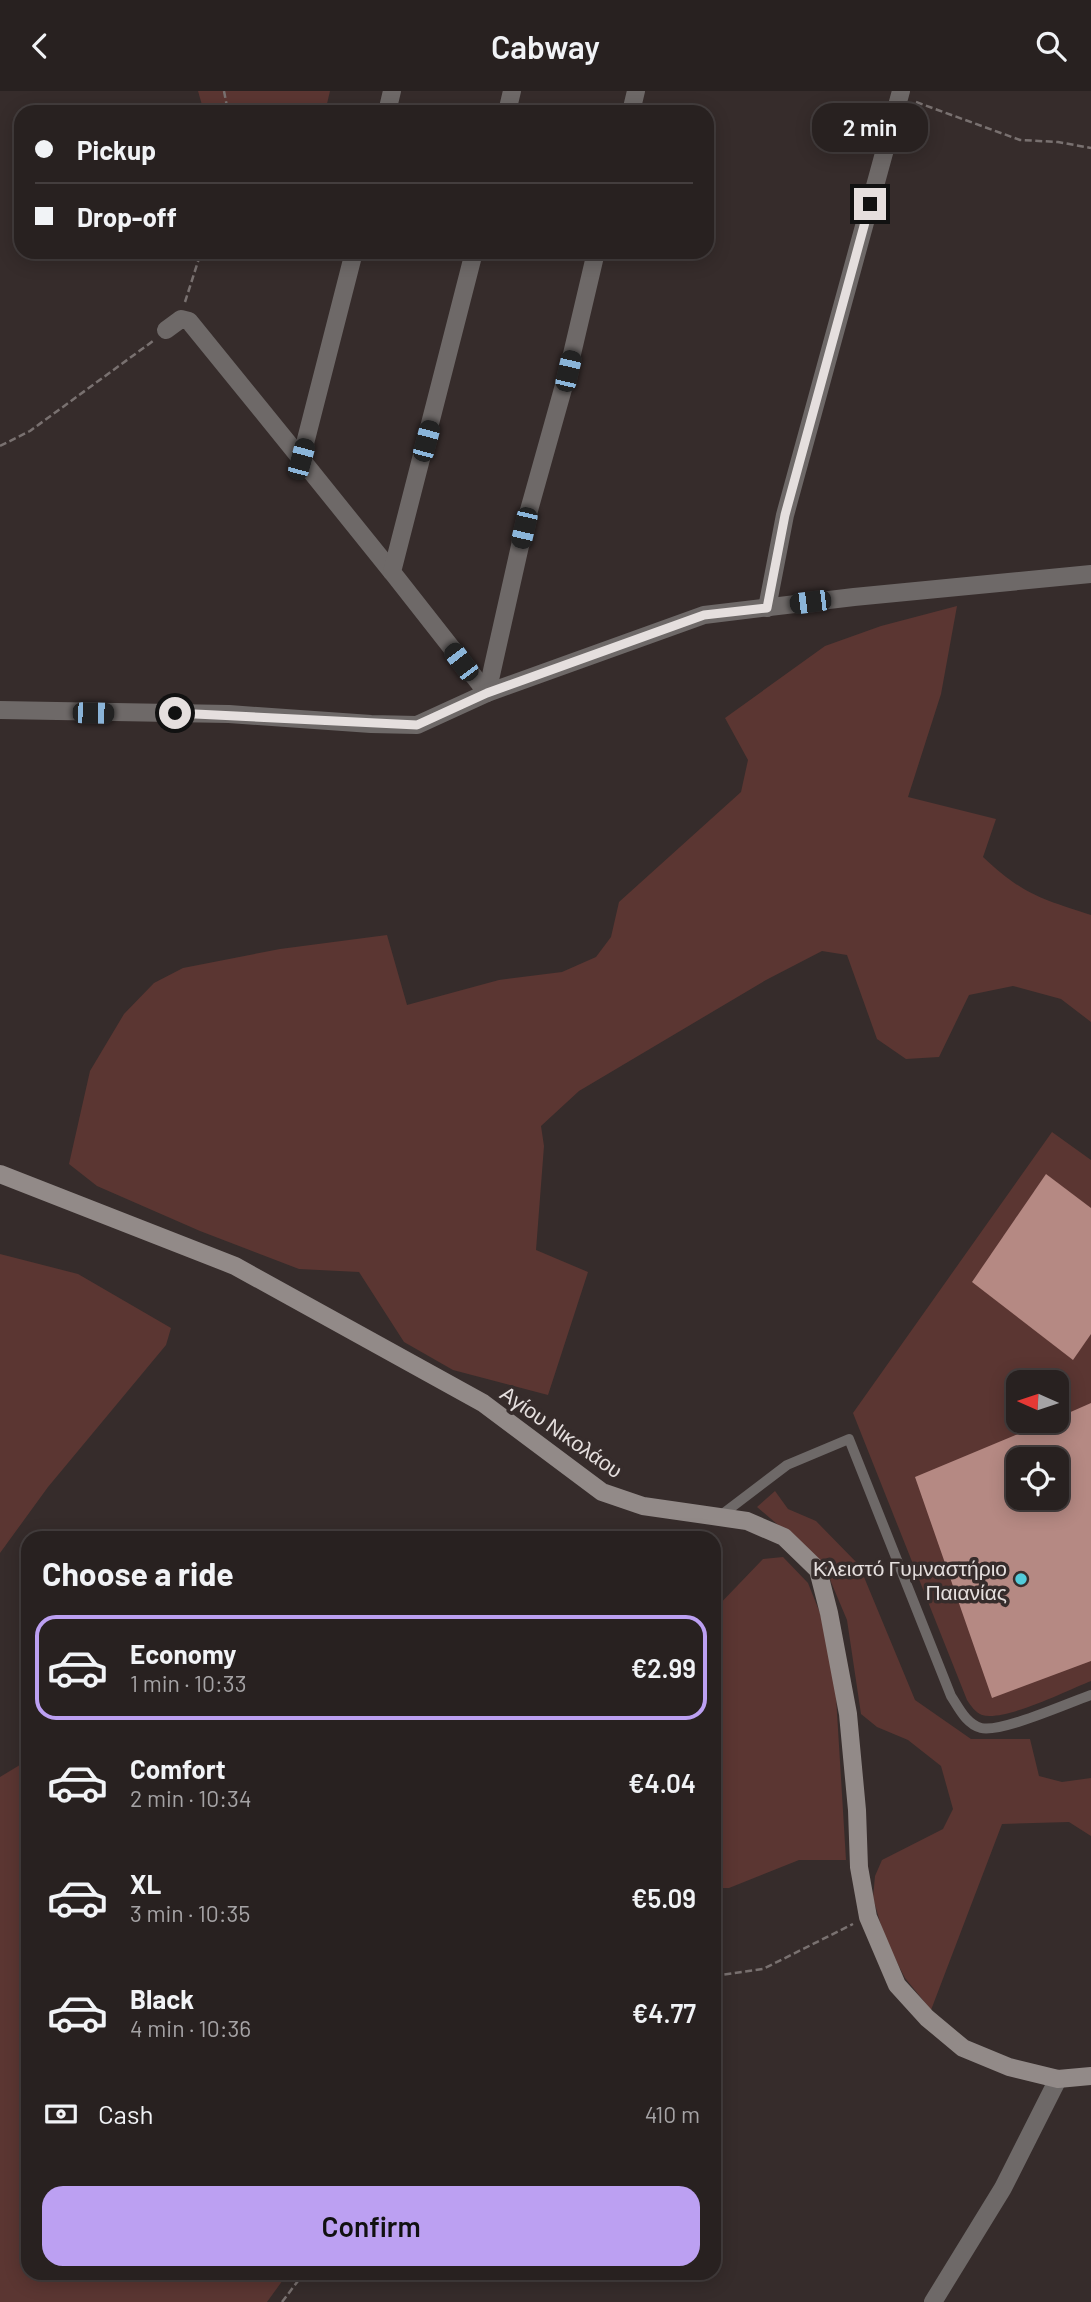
<!DOCTYPE html>
<meta charset="utf-8">
<style>
:root{--surface:#282120;--page:#302929;--text:#f1f3f6;--muted:#a5a3a5;--line:#443e3e;--accent:#bca0f2}
body{margin:0;font-family:Barlow,sans-serif;background:var(--page);color:var(--text);height:100vh;display:flex;flex-direction:column;font-size:26px;white-space:nowrap}
*{box-sizing:border-box;margin:0}
p{font-size:23px;color:var(--muted)}
.icon{flex:none;width:38px;height:38px;fill:none;stroke:currentColor;stroke-width:2;stroke-linecap:round;stroke-linejoin:round}
.map{position:relative;flex:1;overflow:hidden}
.details{position:absolute;left:21px;top:1440px;width:700px;height:749px;display:flex;flex-direction:column;background:var(--surface);border-radius:21px;box-shadow:0 4px 18px #0003,0 0 0 2px var(--line)}
.details>*{flex:none}
.hud{position:absolute;left:14px;top:14px;width:700px;height:154px;border-radius:21px;box-shadow:0 4px 18px #0003,0 0 0 2px var(--line);display:grid;align-content:center;height:154px;padding:0 21px;background:var(--surface)}
.needle{width:46px;rotate:273deg}
.fabs{position:absolute;left:1006px;top:1279px;display:grid;gap:14px}
.fabs a{display:grid;place-items:center;width:63px;height:63px;border-radius:14px;background:var(--surface);box-shadow:0 4px 18px #0003,0 0 0 2px var(--line);font-size:35px}
.end{position:absolute;width:32px;height:32px;margin:-16px;border:9px solid #e5dfde;background:#111;box-shadow:0 0 0 4px #111}
.from{border-radius:50%}
.bubble{position:absolute;height:49px;border-radius:21px;background:var(--surface);box-shadow:0 4px 18px #0003,0 0 0 2px var(--line);font-size:23px;font-weight:600;line-height:49px;text-align:center}
.car{position:absolute;width:21px;height:42px;margin:-21px -10px;border-radius:9px;box-shadow:0 0 5px 2px #0007;background:linear-gradient(#222 24%,#8ab4d8 0 40%,#222 0 76%,#8ab4d8 0 86%,#222 0)}
.hud b{display:flex;align-items:center;gap:24px;height:66px;font-size:26px}
.hud b+b{border-top:2px solid var(--line)}
.hud i{width:18px;height:18px;background:var(--text)}
ul{padding:0;list-style:none}
li{display:flex;align-items:center;gap:21px;height:105px;margin:0 14px 10px;padding:0 7px;border:4px solid transparent;border-radius:21px}
li div{flex:1}
li b{display:block;font-size:26px}
li em{font-style:normal;font-weight:600}
li.current{border-color:var(--accent)}
li>.icon{width:63px;height:63px;stroke-width:1.5}
h2{padding:0 21px;font-size:32px;line-height:84px}
.pay{display:flex;align-items:center;gap:18px;height:77px;padding:0 21px;font-size:26px}
.pay p{margin-inline-start:auto}
.primary-button{display:flex;gap:14px;margin-top:auto;padding:14px 21px}
.primary-button a{flex:1;height:80px;border-radius:21px;background:var(--accent);color:#111;font-size:28px;font-weight:600;line-height:80px;text-align:center}
header{display:flex;justify-content:space-between;align-items:center;height:91px;padding:0 21px;background:var(--surface);font-size:32px;font-weight:600}
.map>svg:first-child{display:block}
.green{fill:#5b3632;fill-rule:evenodd}
.building{fill:#b58983;fill-rule:evenodd}
.lines{fill:none;stroke-linecap:round;stroke-linejoin:round}
.path{stroke:#797170;stroke-width:2.5;stroke-dasharray:7 3.5;stroke-linecap:butt}
.lane{stroke:#6e6968;stroke-width:10}
.street{stroke:#6e6968;stroke-width:18}
.secondary{stroke:#928a88;stroke-width:18}
.route{stroke:#e5dfde;stroke-width:9}
.poi-dot{fill:#53cbda;stroke:#362c2b;stroke-width:2.5}
.labels{text-anchor:middle;dominant-baseline:central;stroke-width:7;stroke-linejoin:round;paint-order:stroke}
.street-label{font-size:21px;fill:#e5dfde;stroke:#362c2b}
.poi-label{font-size:21px;fill:#e5dfde;stroke:#362c2b;text-anchor:end}
</style>
<header><svg class="icon" aria-label="back" viewBox="0 0 24 24"><path d="M15 5l-7 7 7 7"/></svg>Cabway<svg class="icon" aria-label="search" viewBox="0 0 24 24"><circle cx="10" cy="10" r="6"/><path d="M15 15l6 6"/></svg></header>
<div class="map">
<svg width="1091" height="2211" viewBox="0 0 1091 2211">
<rect width="100%" height="100%" fill="#362c2b"/>
<g class="green">
<polygon points="198,0 330,0 325,21 204,21"/>
<path d="M957 515 941 603 908 706 996 728 983 766C1022 803 1041 808 1091 824V931L1061 908 1013 895 969 904 939 966 906 968 877 948 847 864 822 860 766 889 579 1000 541 1035 544 1055 536 1159 588 1181 548 1304 453 1279 404 1251 359 1181 299 1178 200 1140 97 1095 69 1073 90 980 124 923 154 892 183 877 280 858 387 844 407 914 499 889 562 881 596 866 611 846 619 811 741 701 748 669 725 627 825 555 881 535Z"/>
<path d="M1052 1041 1091 1069V1590C1068 1599 1005 1631 982 1624 975 1621 971 1615 967 1609L853 1322ZM1018 1292H1057V1330H1018ZM1018 1368H1057V1407H1018Z"/>
<polygon points="0,1163 78,1183 171,1237 166,1254 48,1396 0,1462"/>
<polygon points="775,1400 788,1418 816,1430 859,1474 915,1609 971,1648 1030,1648 1039,1685 1062,1691 1091,1687 1091,1745 1069,1731 1002,1733 931,1919 905,1887 885,1848 873,1807 875,1785 882,1769 943,1738 953,1718 941,1675 908,1649 877,1636 861,1623 847,1529 823,1472 757,1416"/>
<polygon points="783,1466 808,1492 820,1522 835,1589 846,1769 799,1769 729,1797 714,1797 714,1519 763,1468"/>
<polygon points="28,1669 28,2182 288,2182 267,2211 0,2211 0,1686"/>
</g>
<g class="building">
<polygon points="1046,1083 1091,1117 1091,1243 1073,1269 972,1191"/>
<path d="M1091 1312V1570L992 1607 915 1386 1049 1330H1057V1327ZM1018 1368H1057V1407H1018Z"/>
</g>
<g class="lines">
<g class="path">
<polyline points="224,0 228,21"/>
<polyline points="916,11 1020,49 1058,51 1091,57"/>
<polyline points="185,211 201,161"/>
<polyline points="0,355 30,340 153,250"/>
<polyline points="714,1885 763,1878 853,1833"/>
<polyline points="282,2211 304,2182"/>
</g>
<path class="lane" d="M720 1425 787 1374 849 1348 951 1605C959 1617 966 1633 981 1637 1001 1642 1068 1612 1091 1604"/>
<g class="street">
<polyline points="387,21 392,0"/>
<polyline points="507,21 512,0"/>
<polyline points="631,21 636,0"/>
<polyline points="354,161 301,368 392,481"/>
<polyline points="474,161 392,481 487,602"/>
<polyline points="166,239 181,228 189,230 301,368"/>
<polyline points="767,517 785,424 901,0"/>
<polyline points="487,602 524,437 568,280 596,161"/>
<polyline points="0,619 229,623 371,633 417,634 487,602 704,524 854,506 1091,483"/>
<polyline points="933,2211 1003,2097 1058,1988"/>
</g>
<polyline class="secondary" points="0,1083 235,1175 483,1312 602,1401 643,1415 747,1430 784,1446 818,1479 829,1522 848,1623 857,1719 859,1776 868,1826 897,1894 927,1927 963,1957 1009,1976 1058,1988 1091,1985"/>
</g>
<g class="lines">
<polyline class="route" points="175,622 417,634 487,602 704,524 767,517 785,424 870,113"/>
</g>
<circle class="poi-dot" cx="1021" cy="1488" r="7"/>
<g class="labels">
<g class="street-label">
<text transform="translate(562 1340) rotate(35)">Αγίου Νικολάου</text>
</g>
<g class="poi-label">
<text x="1007" y="1476">Κλειστό Γυμναστήριο<tspan x="1007" dy="24">Παιανίας</tspan></text>
</g>
</g>
</svg>
<div class="fabs">
<a><svg class="needle" viewBox="-14 -14 28 28"><path d="M0-13l5 13h-10z" fill="#e53935"/><path d="M0 13l5-13h-10z" fill="#a5a3a5"/></svg></a>
<a><svg class="icon" aria-label="locate" viewBox="0 0 24 24"><circle cx="12" cy="12" r="6"/><path d="M12 2v4M12 18v4M2 12h4M18 12h4"/></svg></a>
</div>
<i class="end from" style="left:175px;top:622px"></i>
<i class="end" style="left:870px;top:113px"></i>
<div class="bubble" style="left:812px;top:12px;width:116px">2 min</div>
<i class="car" style="left:568px;top:280px;rotate:13deg"></i>
<i class="car" style="left:426px;top:350px;rotate:15deg"></i>
<i class="car" style="left:301px;top:368px;rotate:15deg"></i>
<i class="car" style="left:524px;top:437px;rotate:193deg"></i>
<i class="car" style="left:810px;top:511px;rotate:263deg"></i>
<i class="car" style="left:461px;top:571px;rotate:323deg"></i>
<i class="car" style="left:93px;top:622px;rotate:91deg"></i>
<div class="hud">
<b><i class="from"></i>Pickup</b>
<b><i></i>Drop-off</b>
</div>
<section class="details">
<h2>Choose a ride</h2>
<ul>
<li class="current"><svg class="icon" aria-label="car" viewBox="0 0 24 24"><path d="M5 17H2v-5l4-1 3-4h7l3 4 3 1v5h-3M9 17h6M6 11h13"/><circle cx="7" cy="17" r="2"/><circle cx="17" cy="17" r="2"/></svg><div><b>Economy</b><p>1 min · 10:33</p></div><em>€2.99</em></li>
<li><svg class="icon" aria-label="car" viewBox="0 0 24 24"><path d="M5 17H2v-5l4-1 3-4h7l3 4 3 1v5h-3M9 17h6M6 11h13"/><circle cx="7" cy="17" r="2"/><circle cx="17" cy="17" r="2"/></svg><div><b>Comfort</b><p>2 min · 10:34</p></div><em>€4.04</em></li>
<li><svg class="icon" aria-label="car" viewBox="0 0 24 24"><path d="M5 17H2v-5l4-1 3-4h7l3 4 3 1v5h-3M9 17h6M6 11h13"/><circle cx="7" cy="17" r="2"/><circle cx="17" cy="17" r="2"/></svg><div><b>XL</b><p>3 min · 10:35</p></div><em>€5.09</em></li>
<li><svg class="icon" aria-label="car" viewBox="0 0 24 24"><path d="M5 17H2v-5l4-1 3-4h7l3 4 3 1v5h-3M9 17h6M6 11h13"/><circle cx="7" cy="17" r="2"/><circle cx="17" cy="17" r="2"/></svg><div><b>Black</b><p>4 min · 10:36</p></div><em>€4.77</em></li>
</ul>
<div class="pay"><svg class="icon" aria-label="cash" viewBox="0 0 24 24"><path d="M3 7h18v10H3z"/><circle cx="12" cy="12" r="2"/></svg>Cash<p>410 m</p></div>
<div class="primary-button"><a>Confirm</a></div>
</section>
</div>
